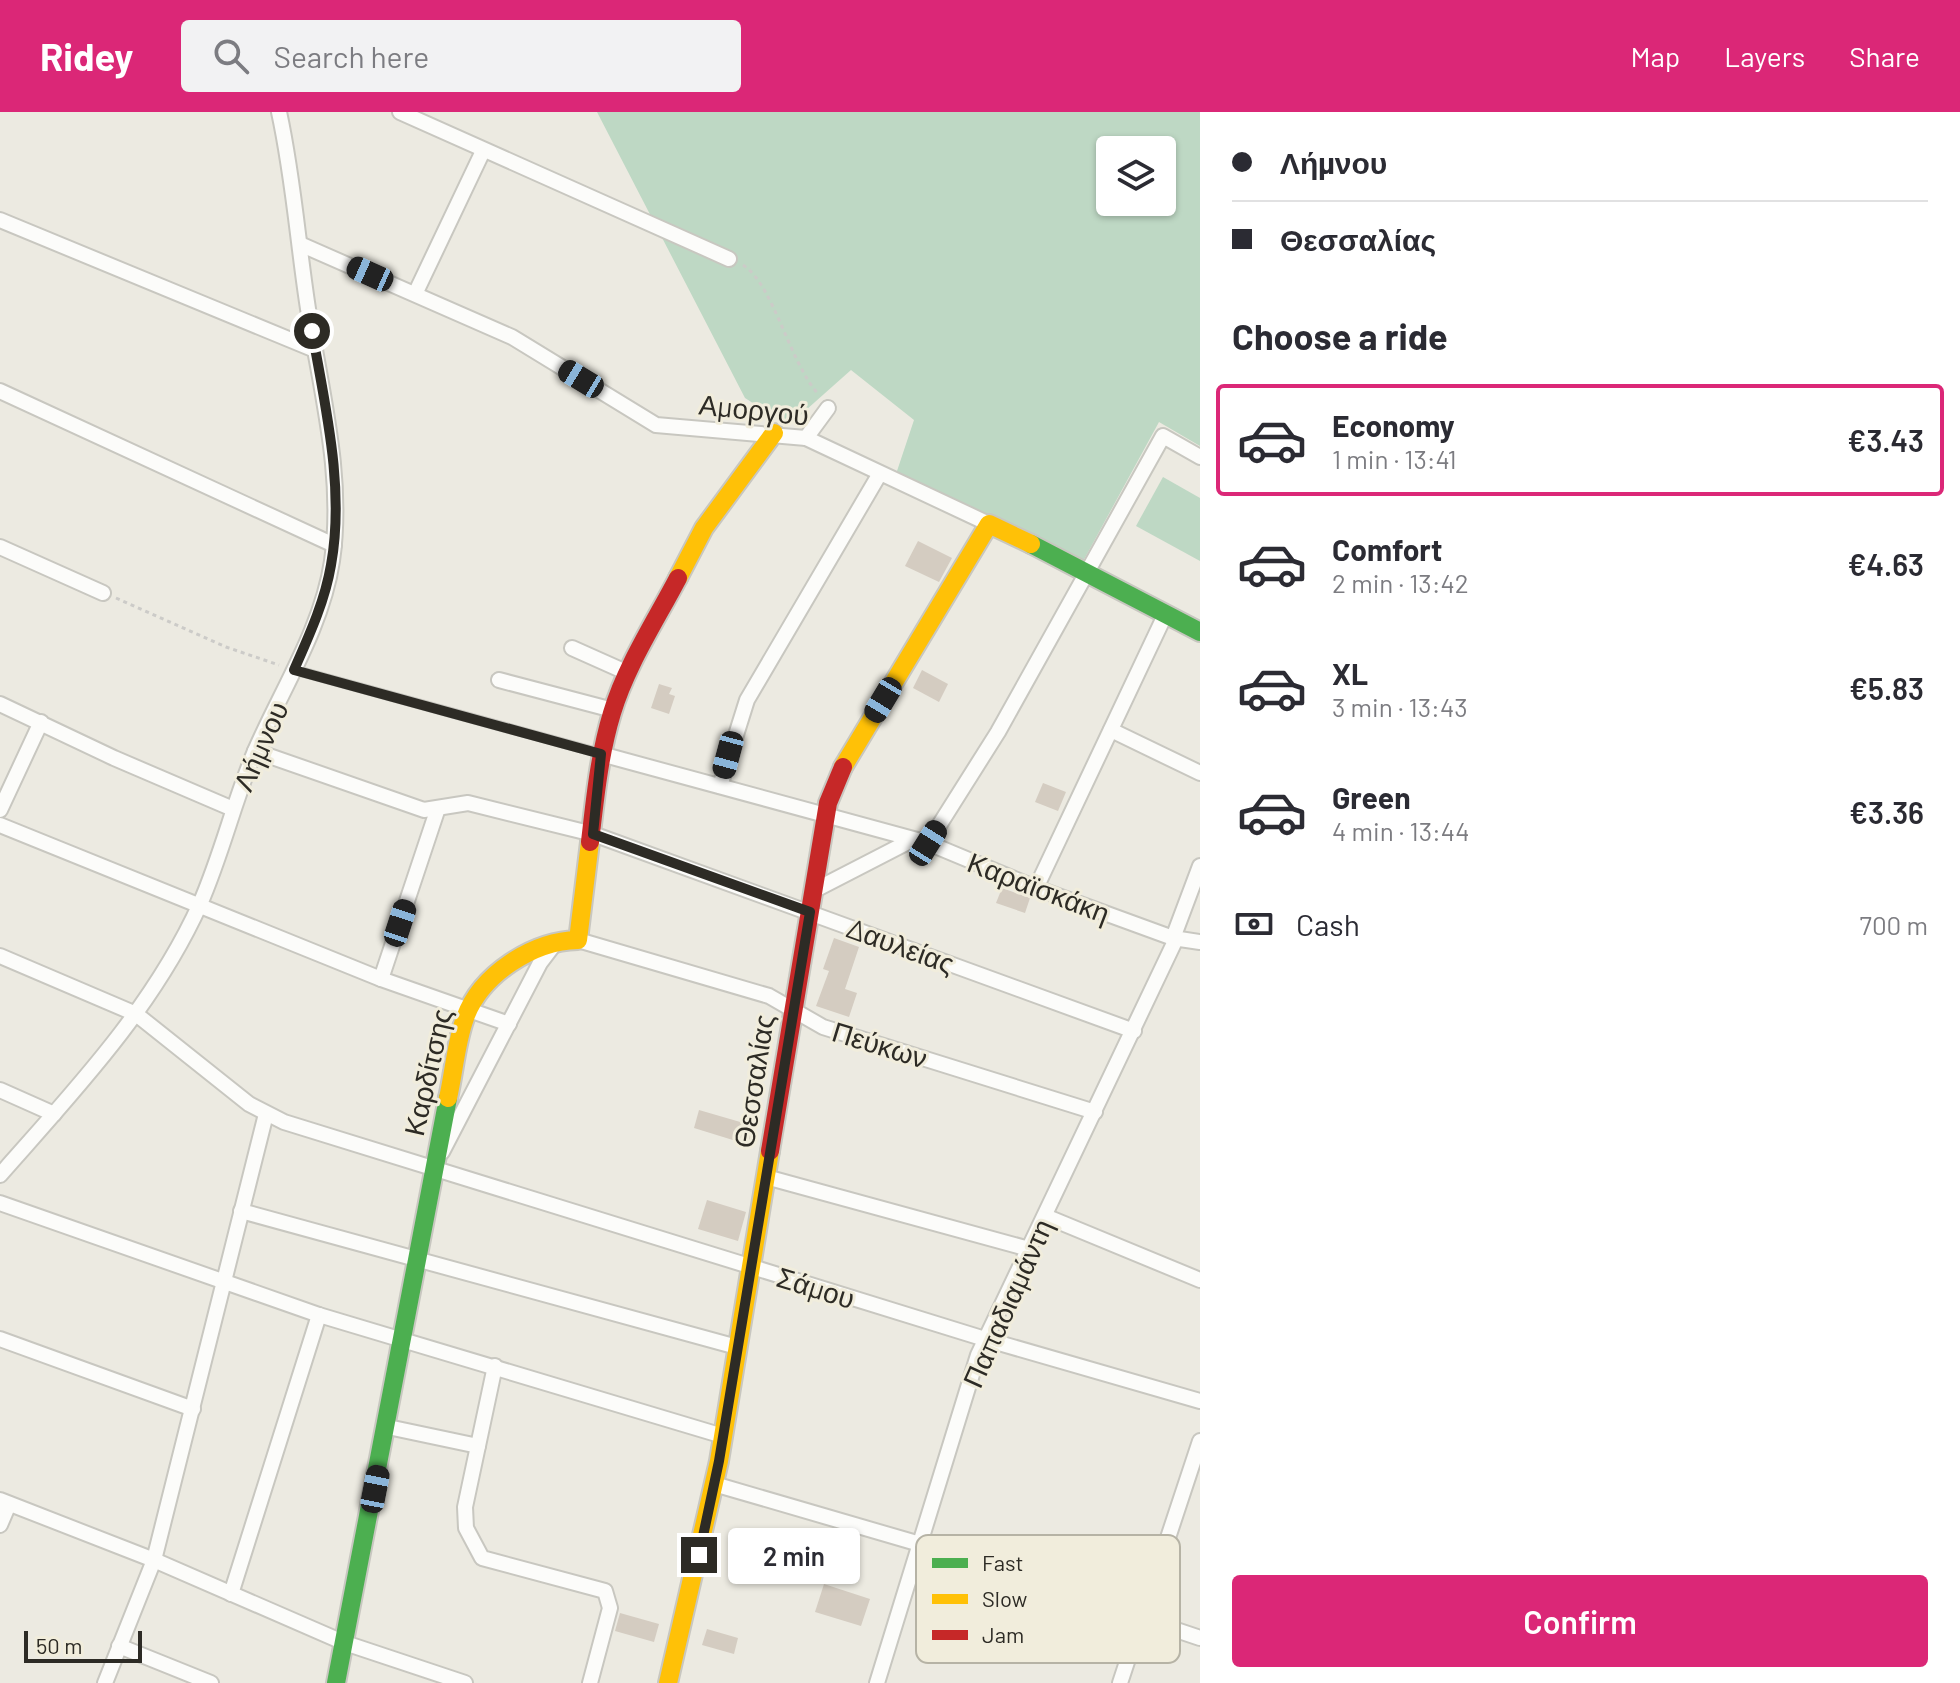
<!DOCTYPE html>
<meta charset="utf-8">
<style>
:root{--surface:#fff;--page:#f2f2f3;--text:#2b2b33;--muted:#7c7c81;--line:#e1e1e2;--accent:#db2777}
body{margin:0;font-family:Barlow,sans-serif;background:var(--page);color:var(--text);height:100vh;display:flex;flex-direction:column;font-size:30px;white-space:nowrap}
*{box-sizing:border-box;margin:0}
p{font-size:26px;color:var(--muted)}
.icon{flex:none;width:44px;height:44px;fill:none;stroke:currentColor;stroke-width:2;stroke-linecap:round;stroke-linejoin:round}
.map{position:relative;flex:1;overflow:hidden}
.side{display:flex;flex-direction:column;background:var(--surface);width:760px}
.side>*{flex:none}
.guide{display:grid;align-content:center;height:176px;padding:0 32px;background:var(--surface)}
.buttons{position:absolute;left:1096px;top:24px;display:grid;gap:16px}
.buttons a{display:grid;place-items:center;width:80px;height:80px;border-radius:8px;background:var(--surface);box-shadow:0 2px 6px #0004;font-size:40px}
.scale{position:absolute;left:24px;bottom:20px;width:118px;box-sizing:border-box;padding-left:8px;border:4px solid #2d2b25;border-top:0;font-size:22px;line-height:28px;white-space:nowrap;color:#2d2b25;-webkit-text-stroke:6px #f1eddc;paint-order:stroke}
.end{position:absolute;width:36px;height:36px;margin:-18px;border:10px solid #2d2b25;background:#fff;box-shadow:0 0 0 4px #fff}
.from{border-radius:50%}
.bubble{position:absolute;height:56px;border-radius:8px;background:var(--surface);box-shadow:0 2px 6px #0004;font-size:26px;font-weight:600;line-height:56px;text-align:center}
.car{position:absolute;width:24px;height:48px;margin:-24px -12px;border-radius:10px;box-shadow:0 0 6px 2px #0007;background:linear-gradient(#222 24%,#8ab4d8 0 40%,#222 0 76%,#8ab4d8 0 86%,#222 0)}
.guide b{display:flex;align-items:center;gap:28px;height:76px;font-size:30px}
.guide b+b{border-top:2px solid var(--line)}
.guide i{width:20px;height:20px;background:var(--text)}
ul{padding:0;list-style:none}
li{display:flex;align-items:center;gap:24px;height:112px;margin:0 16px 12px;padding:0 16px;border:4px solid transparent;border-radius:8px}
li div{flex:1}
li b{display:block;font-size:30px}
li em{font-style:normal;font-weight:600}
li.current{border-color:var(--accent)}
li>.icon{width:72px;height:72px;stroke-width:1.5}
h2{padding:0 32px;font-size:36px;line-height:96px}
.pay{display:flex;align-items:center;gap:20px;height:88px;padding:0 32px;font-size:30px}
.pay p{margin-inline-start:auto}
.primary-button{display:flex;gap:16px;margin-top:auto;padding:16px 32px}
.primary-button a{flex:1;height:92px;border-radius:8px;background:var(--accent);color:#fff;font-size:32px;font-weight:600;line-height:92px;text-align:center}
header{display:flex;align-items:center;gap:48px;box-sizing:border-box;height:112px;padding:0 40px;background:var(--accent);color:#fff}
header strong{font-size:38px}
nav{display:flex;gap:44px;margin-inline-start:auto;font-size:28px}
.search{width:560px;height:72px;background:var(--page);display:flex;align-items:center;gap:20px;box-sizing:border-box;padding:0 28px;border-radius:8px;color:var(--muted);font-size:30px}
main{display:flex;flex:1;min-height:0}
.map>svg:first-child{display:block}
.green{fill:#bed8c4;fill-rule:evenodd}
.building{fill:#d4ccc1}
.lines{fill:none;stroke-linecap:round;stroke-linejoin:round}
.lane-casing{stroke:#c8c7c0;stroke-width:11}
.street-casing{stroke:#c8c7c0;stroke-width:18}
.fast-casing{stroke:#c8c7c0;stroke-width:22}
.slow-casing{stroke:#c8c7c0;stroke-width:22}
.jam-casing{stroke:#c8c7c0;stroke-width:22}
.path{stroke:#cccbc8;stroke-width:3;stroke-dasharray:4 4;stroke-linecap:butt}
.lane{stroke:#fcfcfa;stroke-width:7}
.street{stroke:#fcfcfa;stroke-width:14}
.fast{stroke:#4caf50;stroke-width:18}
.slow{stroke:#ffc107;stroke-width:18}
.jam{stroke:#c62828;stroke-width:18}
.route{stroke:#2d2b25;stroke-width:10}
.labels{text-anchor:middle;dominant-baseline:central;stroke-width:6;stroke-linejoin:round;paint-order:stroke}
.street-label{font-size:28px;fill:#2d2b25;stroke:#f1eddc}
.key{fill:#f1eddc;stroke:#b6b3a5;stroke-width:2}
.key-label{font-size:22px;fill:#2d2b25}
</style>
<header>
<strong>Ridey</strong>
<div class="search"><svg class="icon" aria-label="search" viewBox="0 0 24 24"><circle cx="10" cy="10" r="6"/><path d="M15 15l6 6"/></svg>Search here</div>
<nav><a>Map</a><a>Layers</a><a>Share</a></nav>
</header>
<main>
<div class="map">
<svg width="1200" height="1571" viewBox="0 0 1200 1571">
<rect width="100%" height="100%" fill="#eceae1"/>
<g class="green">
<path d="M597 0H1200V334L1159 310 1081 453 896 362 914 308 851 258 788 314 745 286ZM1110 38H1162V90H1110Z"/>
<polygon points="1163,365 1200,386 1200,449 1136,414"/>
</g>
<g class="building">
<polygon points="918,429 952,446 939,470 905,454"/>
<polygon points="922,558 948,572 939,590 913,576"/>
<polygon points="659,572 672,576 669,582 675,584 669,602 651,596"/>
<polygon points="1043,671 1066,680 1058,699 1035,690"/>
<polygon points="1002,776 1030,786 1025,801 996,791"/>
<polygon points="834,826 859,835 845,877 857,881 849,905 816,894 829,859 823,857"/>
<polygon points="699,998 754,1014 749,1033 694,1016"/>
<polygon points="707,1088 746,1100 738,1129 698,1117"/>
<polygon points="824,1472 870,1487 861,1514 815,1500"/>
<polygon points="620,1501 659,1512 654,1530 615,1519"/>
<polygon points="707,1517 738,1526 734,1542 702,1533"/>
</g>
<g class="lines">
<defs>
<polyline id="lane" points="295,558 599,641"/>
<g id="street">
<polyline points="400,0 729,147"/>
<polyline points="0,108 315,238"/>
<polyline points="302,133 512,225 656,313 806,326 989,412"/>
<polyline points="416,180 483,39"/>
<polyline points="0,279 334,433"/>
<polyline points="806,326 828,296"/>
<polyline points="0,435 103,481"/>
<polyline points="572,536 628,561"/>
<polyline points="499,568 613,598"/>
<polyline points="0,592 114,646 233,697"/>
<polyline points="1111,618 1200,661"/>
<polyline points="255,639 424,698 468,691 593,722 1134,919"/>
<polyline points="601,642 928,731 1036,776 1173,826 1200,830"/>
<polyline points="720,674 747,588 879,363"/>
<polyline points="0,698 41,610"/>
<polyline points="0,713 381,867 509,912"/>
<polyline points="928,731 998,620 1163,324 1200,345"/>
<polyline points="1036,776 1166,501"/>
<polyline points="813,779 910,729"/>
<polyline points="1173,826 1200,754"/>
<polyline points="578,828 769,884 823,915 1095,1000"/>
<polyline points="0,844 136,902 249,992 284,1010 985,1227 1200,1289"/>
<polyline points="381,867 437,699"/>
<polyline points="0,978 54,1002"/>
<polyline points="442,1040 540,851 556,830"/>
<path d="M0 1063C74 979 153 896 200 792 222 742 234 689 255 639 282 577 322 516 332 449 344 366 322 284 309 203 298 135 294 68 279 0"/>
<polyline points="766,1065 1029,1137"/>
<polyline points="0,1091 319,1203 723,1324"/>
<polyline points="241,1099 737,1235"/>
<polyline points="1045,1104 1200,1168"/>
<polyline points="0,1227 193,1297"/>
<polyline points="495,1254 465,1395 466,1416 482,1446 605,1479 610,1496 590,1571"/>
<polyline points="388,1315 478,1334"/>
<polyline points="714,1372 920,1432 1200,1526"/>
<polyline points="0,1388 154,1448 345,1531 465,1571"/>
<polyline points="0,1413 9,1392"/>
<polyline points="231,1482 319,1203"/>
<polyline points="119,1534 211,1571"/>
<polyline points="105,1571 154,1448 266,1002"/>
<polyline points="877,1571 978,1243 1176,827"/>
<polyline points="1120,1571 1200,1329"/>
</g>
<g id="fast">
<polyline points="1031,432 1200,520"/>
<polyline points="336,1571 448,986"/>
</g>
<g id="slow">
<polyline points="678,466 704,416 774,321"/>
<polyline points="843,655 989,412 1031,432"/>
<path d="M448 986C454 960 456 930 465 906 481 862 533 829 578 828L590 730"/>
<polyline points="668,1571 719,1349 770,1039"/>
</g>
<g id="jam">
<path d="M590 730C595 687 599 644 612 601 626 554 655 510 678 466"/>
<polyline points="770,1039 828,691 843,655"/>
</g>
</defs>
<use href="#lane" class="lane-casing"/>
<use href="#street" class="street-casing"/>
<use href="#fast" class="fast-casing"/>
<use href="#slow" class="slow-casing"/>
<use href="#jam" class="jam-casing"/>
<g class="path">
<path d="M743 153C774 173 789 250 819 283"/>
<polyline points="116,486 226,535 279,553"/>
</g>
<use href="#lane" class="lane"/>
<use href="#street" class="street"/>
<use href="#fast" class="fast"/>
<use href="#slow" class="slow"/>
<use href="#jam" class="jam"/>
</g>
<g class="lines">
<path class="route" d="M312 219C325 294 345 376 331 453 325 489 309 524 294 558L601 642 593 722 810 800 719 1349 699 1443"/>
</g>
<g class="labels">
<g class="street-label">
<text transform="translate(754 297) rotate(6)">Αμοργού</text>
<text transform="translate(260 634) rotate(-66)">Λήμνου</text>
<text transform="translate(1039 775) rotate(21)">Καραϊσκάκη</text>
<text transform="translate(901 833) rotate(20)">Δαυλείας</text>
<text transform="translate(880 932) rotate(17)">Πεύκων</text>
<text transform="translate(427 960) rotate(-77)">Καρδίτσης</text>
<text transform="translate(753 969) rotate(-81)">Θεσσαλίας</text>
<text transform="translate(816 1175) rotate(17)">Σάμου</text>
<text transform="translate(1007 1191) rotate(-66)">Παπαδιαμάντη</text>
</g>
</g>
<rect x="916" y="1423" width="264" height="128" rx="12" class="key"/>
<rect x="932" y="1446" width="36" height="10" fill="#4caf50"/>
<rect x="932" y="1482" width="36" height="10" fill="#ffc107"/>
<rect x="932" y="1518" width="36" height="10" fill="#c62828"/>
<g class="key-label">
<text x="982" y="1459">Fast</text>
<text x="982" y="1495">Slow</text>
<text x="982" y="1531">Jam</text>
</g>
</svg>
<div class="buttons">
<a><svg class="icon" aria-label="layers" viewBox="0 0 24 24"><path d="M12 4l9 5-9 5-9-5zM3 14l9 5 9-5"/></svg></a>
</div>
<div class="scale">50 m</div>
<i class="end from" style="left:312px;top:219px"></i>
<i class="end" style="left:699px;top:1443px"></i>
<div class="bubble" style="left:728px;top:1416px;width:132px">2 min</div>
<i class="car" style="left:370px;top:162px;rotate:294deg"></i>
<i class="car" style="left:581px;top:267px;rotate:301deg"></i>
<i class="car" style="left:883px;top:588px;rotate:211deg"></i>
<i class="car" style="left:728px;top:643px;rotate:195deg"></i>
<i class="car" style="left:928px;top:731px;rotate:32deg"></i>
<i class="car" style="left:400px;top:811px;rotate:18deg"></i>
<i class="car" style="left:375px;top:1377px;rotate:11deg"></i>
</div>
<section class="side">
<div class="guide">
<b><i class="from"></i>Λήμνου</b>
<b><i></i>Θεσσαλίας</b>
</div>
<h2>Choose a ride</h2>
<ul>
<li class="current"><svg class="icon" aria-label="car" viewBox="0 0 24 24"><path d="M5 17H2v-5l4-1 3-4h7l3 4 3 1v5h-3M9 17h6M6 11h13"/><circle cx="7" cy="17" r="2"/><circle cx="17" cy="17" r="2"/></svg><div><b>Economy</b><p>1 min · 13:41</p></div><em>€3.43</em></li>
<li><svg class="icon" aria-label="car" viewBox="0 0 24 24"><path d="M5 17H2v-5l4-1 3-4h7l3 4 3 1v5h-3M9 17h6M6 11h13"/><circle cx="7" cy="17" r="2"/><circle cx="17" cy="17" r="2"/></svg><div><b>Comfort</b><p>2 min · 13:42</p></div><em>€4.63</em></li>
<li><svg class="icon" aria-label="car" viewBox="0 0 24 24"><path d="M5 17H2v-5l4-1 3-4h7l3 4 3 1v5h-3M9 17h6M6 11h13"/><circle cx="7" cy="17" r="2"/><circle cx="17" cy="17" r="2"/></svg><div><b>XL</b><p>3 min · 13:43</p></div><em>€5.83</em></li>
<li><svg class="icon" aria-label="car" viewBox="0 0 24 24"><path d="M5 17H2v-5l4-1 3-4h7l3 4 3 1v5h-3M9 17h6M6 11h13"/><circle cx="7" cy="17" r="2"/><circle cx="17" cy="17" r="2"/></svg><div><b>Green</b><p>4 min · 13:44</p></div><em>€3.36</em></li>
</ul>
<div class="pay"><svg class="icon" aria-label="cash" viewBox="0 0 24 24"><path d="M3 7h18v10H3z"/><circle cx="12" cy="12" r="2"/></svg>Cash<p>700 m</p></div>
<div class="primary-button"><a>Confirm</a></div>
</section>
</main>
